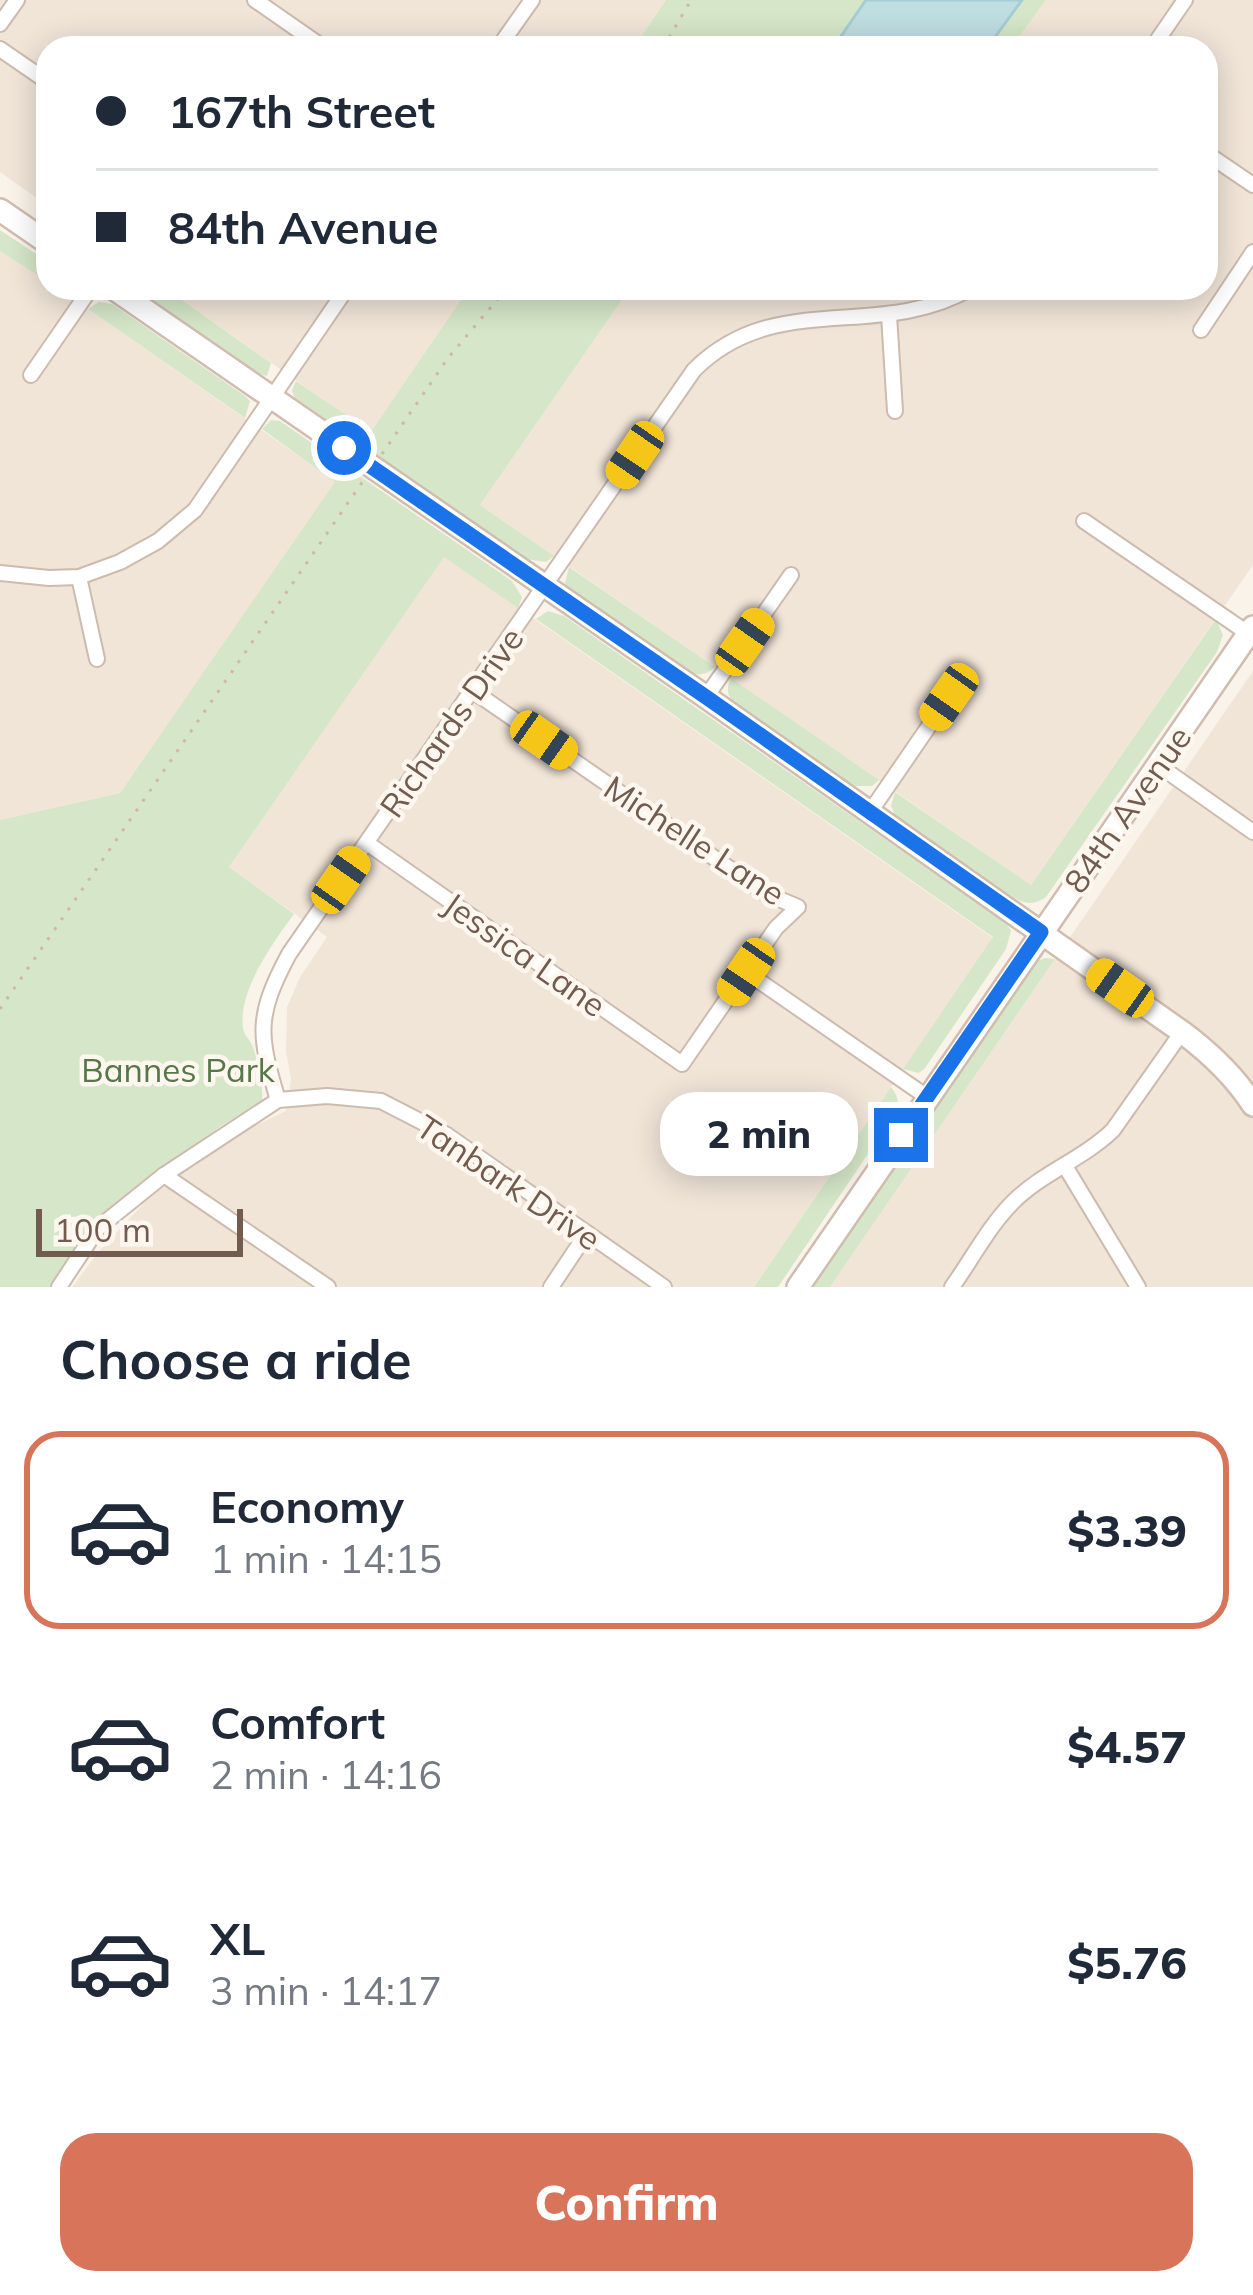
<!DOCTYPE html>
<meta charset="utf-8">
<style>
:root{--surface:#fff;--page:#f6f6f7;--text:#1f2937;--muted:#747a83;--line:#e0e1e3;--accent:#d8745a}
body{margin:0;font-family:Mulish,sans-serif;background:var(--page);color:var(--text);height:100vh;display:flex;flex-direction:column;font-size:45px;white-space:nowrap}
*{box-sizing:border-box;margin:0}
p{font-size:39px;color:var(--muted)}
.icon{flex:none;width:66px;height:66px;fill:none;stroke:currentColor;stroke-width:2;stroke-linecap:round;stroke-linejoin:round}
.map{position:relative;height:1287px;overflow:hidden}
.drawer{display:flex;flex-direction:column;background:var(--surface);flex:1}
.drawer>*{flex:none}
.guide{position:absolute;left:36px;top:36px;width:1182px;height:264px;border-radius:36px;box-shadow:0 6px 30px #0003;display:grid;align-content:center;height:264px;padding:0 60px;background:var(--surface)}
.scale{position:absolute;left:36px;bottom:30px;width:207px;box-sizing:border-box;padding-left:12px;border:6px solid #725b4f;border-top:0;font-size:33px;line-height:42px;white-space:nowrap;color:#725b4f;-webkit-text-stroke:9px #fdf7ef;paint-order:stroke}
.end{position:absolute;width:54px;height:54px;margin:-27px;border:15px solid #1a73e8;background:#fff;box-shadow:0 0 0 6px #fff}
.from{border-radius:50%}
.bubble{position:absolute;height:84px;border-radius:36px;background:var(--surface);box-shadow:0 6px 30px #0003;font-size:39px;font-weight:800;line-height:84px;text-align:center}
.car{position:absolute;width:36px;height:72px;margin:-36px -18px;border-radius:15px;box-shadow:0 0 9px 3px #0007;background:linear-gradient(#f5c518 24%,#345 0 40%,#f5c518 0 76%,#345 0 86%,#f5c518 0)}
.guide b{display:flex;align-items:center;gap:42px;height:114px;font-size:45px}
.guide b+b{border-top:3px solid var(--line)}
.guide i{width:30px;height:30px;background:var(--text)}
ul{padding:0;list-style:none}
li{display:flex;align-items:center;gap:36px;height:198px;margin:0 24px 18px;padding:0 36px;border:6px solid transparent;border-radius:36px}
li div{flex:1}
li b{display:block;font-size:45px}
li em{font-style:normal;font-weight:800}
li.selected{border-color:var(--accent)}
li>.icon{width:108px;height:108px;stroke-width:1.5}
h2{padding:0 60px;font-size:54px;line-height:144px}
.cta{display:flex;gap:24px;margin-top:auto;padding:24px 60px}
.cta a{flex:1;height:138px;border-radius:36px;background:var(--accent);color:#fff;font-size:48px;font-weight:800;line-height:138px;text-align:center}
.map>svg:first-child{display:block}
.residential{fill:#f1e5d8}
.green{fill:#d5e7c8}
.water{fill:#bfdee2;stroke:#a6cdd3;stroke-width:3}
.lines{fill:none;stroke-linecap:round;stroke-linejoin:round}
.street-casing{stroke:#ccbbaf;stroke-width:18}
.secondary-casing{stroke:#d0bdb0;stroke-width:26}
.path{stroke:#d2b6a6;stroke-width:3;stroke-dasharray:3 9;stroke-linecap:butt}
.street{stroke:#fff;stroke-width:14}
.secondary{stroke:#fff;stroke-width:21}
.route{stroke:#1a73e8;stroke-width:15}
.labels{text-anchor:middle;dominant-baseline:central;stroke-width:9;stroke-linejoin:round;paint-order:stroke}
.street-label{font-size:33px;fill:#725b4f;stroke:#fdf7ef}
.park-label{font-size:33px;fill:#567748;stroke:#fdf7ef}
</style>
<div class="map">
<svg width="1253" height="1287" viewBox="0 0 1253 1287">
<rect width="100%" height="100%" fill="#faf3e9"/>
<g class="residential">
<polygon points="0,0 666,0 633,48 48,48 48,206 0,172"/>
<polygon points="1046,0 1253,0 1253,565 1031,885 480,505 630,288 1206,288 1206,48 1011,48"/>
<polygon points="0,251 48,282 48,288 56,288 72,298 336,482 120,793 0,820"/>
<polygon points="165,288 469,288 371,433"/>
<polygon points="444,556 993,938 754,1287 72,1287 100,1250 143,1204 204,1154 247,1129 286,1111 291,1079 286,1052 287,1007 300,977 327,937 229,867"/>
<polygon points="1253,671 1253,1287 830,1287 1055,959"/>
</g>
<g class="green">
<polygon points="666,0 1046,0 1011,48 633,48"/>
<polygon points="0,230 48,262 48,282 0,251"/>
<polygon points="136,288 165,288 271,363 267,376 257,373"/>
<polygon points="469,288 630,288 480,505 554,556 546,562 526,559 294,397 292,390 296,381 371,432"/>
<polygon points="99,302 112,304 245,396 250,401 245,418 88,309"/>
<path d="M271 420 280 421 512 581 522 597 518 608 444 557 229 867 294 914C273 943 238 990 243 1028 244 1036 249 1038 252 1045 257 1056 264 1091 262 1101L221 1126 130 1193 105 1216 78 1247 50 1287H0V820L120 793 335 482 262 429Z"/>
<path d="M569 567 715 667C706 675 700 676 688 672L570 591 565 583Z"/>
<polygon points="548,611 564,616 1007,924 1011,931 1006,949 925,1068 919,1073 903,1069 993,937 536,619"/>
<path d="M1216 619 1223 635 1217 652 1046 897C1033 906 1024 904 1011 896L895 815 891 806 895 792 1031 885Z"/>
<path d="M731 678 879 780 872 786H854L733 703C727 694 726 688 731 678Z"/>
<polygon points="1046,958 1055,959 830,1287 812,1287 1032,967 1039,960"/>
<path d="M891 1087C898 1097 900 1102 895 1114L778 1287H754Z"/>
</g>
<polygon class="water" points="866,0 1022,0 987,48 833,48"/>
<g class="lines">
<defs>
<g id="street">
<polyline points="255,0 324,48"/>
<polyline points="0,24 17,0"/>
<polyline points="498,48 532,0"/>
<polyline points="1152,48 1185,0"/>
<polyline points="0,49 48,82"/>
<polyline points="1206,153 1253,185"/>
<polyline points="889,315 895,411"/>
<polyline points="1201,330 1253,252"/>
<polyline points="31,375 91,288"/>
<polyline points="1084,521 1249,634"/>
<polyline points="0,573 49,578 79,577 120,562 158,541 195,510 347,288"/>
<polyline points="79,577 97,659"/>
<polyline points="706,697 791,575"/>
<polyline points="1158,765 1253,832"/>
<polyline points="870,812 949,697"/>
<polyline points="367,843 682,1064 776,928 798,907 765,893 473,691"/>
<polyline points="746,972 927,1097"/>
<path d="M278 1100C258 1034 256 1016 289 954L694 370C776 288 879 342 971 288"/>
<polyline points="1065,1166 1138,1287"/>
<polyline points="164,1175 328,1287"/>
<polyline points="59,1287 98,1228 164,1175 278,1100 327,1096 381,1101 447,1135 664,1287"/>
<polyline points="551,1287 587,1233"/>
<path d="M952 1287C972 1259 989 1226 1013 1202 1042 1173 1083 1159 1113 1130L1182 1032"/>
</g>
<g id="secondary">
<polyline points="0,210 48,243"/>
<path d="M113 288 706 697 1182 1032C1210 1053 1234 1075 1253 1105"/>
<polyline points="798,1287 1253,627"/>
</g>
</defs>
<use href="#street" class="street-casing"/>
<use href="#secondary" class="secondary-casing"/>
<g class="path">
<polyline points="663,48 691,0"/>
<polyline points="382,454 448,358 507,288"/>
<polyline points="0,1009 363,481"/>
</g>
<use href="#street" class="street"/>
<use href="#secondary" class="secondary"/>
</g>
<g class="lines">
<polyline class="route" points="344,448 706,697 1041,932 901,1135"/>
</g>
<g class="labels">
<g class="street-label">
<text transform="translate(451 722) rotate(-55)">Richards Drive</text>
<text transform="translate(1127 809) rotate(-55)">84th Avenue</text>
<text transform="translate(695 840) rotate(33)">Michelle Lane</text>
<text transform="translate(525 954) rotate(35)">Jessica Lane</text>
<text transform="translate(509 1182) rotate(34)">Tanbark Drive</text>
</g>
<g class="park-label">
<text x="178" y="1069">Bannes Park</text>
</g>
</g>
</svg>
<div class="scale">100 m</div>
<i class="end from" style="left:344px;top:448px"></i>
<i class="end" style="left:901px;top:1135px"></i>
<div class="bubble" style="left:660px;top:1092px;width:198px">2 min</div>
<i class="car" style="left:635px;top:455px;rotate:214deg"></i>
<i class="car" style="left:745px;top:642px;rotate:35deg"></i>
<i class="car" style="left:949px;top:697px;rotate:215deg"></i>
<i class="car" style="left:544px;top:740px;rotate:125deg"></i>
<i class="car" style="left:341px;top:880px;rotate:35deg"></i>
<i class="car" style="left:746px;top:972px;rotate:214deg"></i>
<i class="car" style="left:1120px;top:988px;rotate:305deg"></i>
<div class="guide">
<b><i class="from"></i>167th Street</b>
<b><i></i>84th Avenue</b>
</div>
</div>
<section class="drawer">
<h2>Choose a ride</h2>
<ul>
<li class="selected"><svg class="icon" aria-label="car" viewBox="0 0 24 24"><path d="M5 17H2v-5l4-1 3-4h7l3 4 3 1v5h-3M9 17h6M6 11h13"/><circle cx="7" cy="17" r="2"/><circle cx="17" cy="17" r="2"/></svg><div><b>Economy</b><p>1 min · 14:15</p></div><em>$3.39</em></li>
<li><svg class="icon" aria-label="car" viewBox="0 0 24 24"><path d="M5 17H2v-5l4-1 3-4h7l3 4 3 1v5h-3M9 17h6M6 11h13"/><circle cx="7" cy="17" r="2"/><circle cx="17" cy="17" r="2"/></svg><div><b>Comfort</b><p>2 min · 14:16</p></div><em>$4.57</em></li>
<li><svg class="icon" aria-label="car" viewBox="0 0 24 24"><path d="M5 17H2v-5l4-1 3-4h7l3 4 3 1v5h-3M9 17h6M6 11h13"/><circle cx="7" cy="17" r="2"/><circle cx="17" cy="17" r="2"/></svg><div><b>XL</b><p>3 min · 14:17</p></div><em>$5.76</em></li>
</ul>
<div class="cta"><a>Confirm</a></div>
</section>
